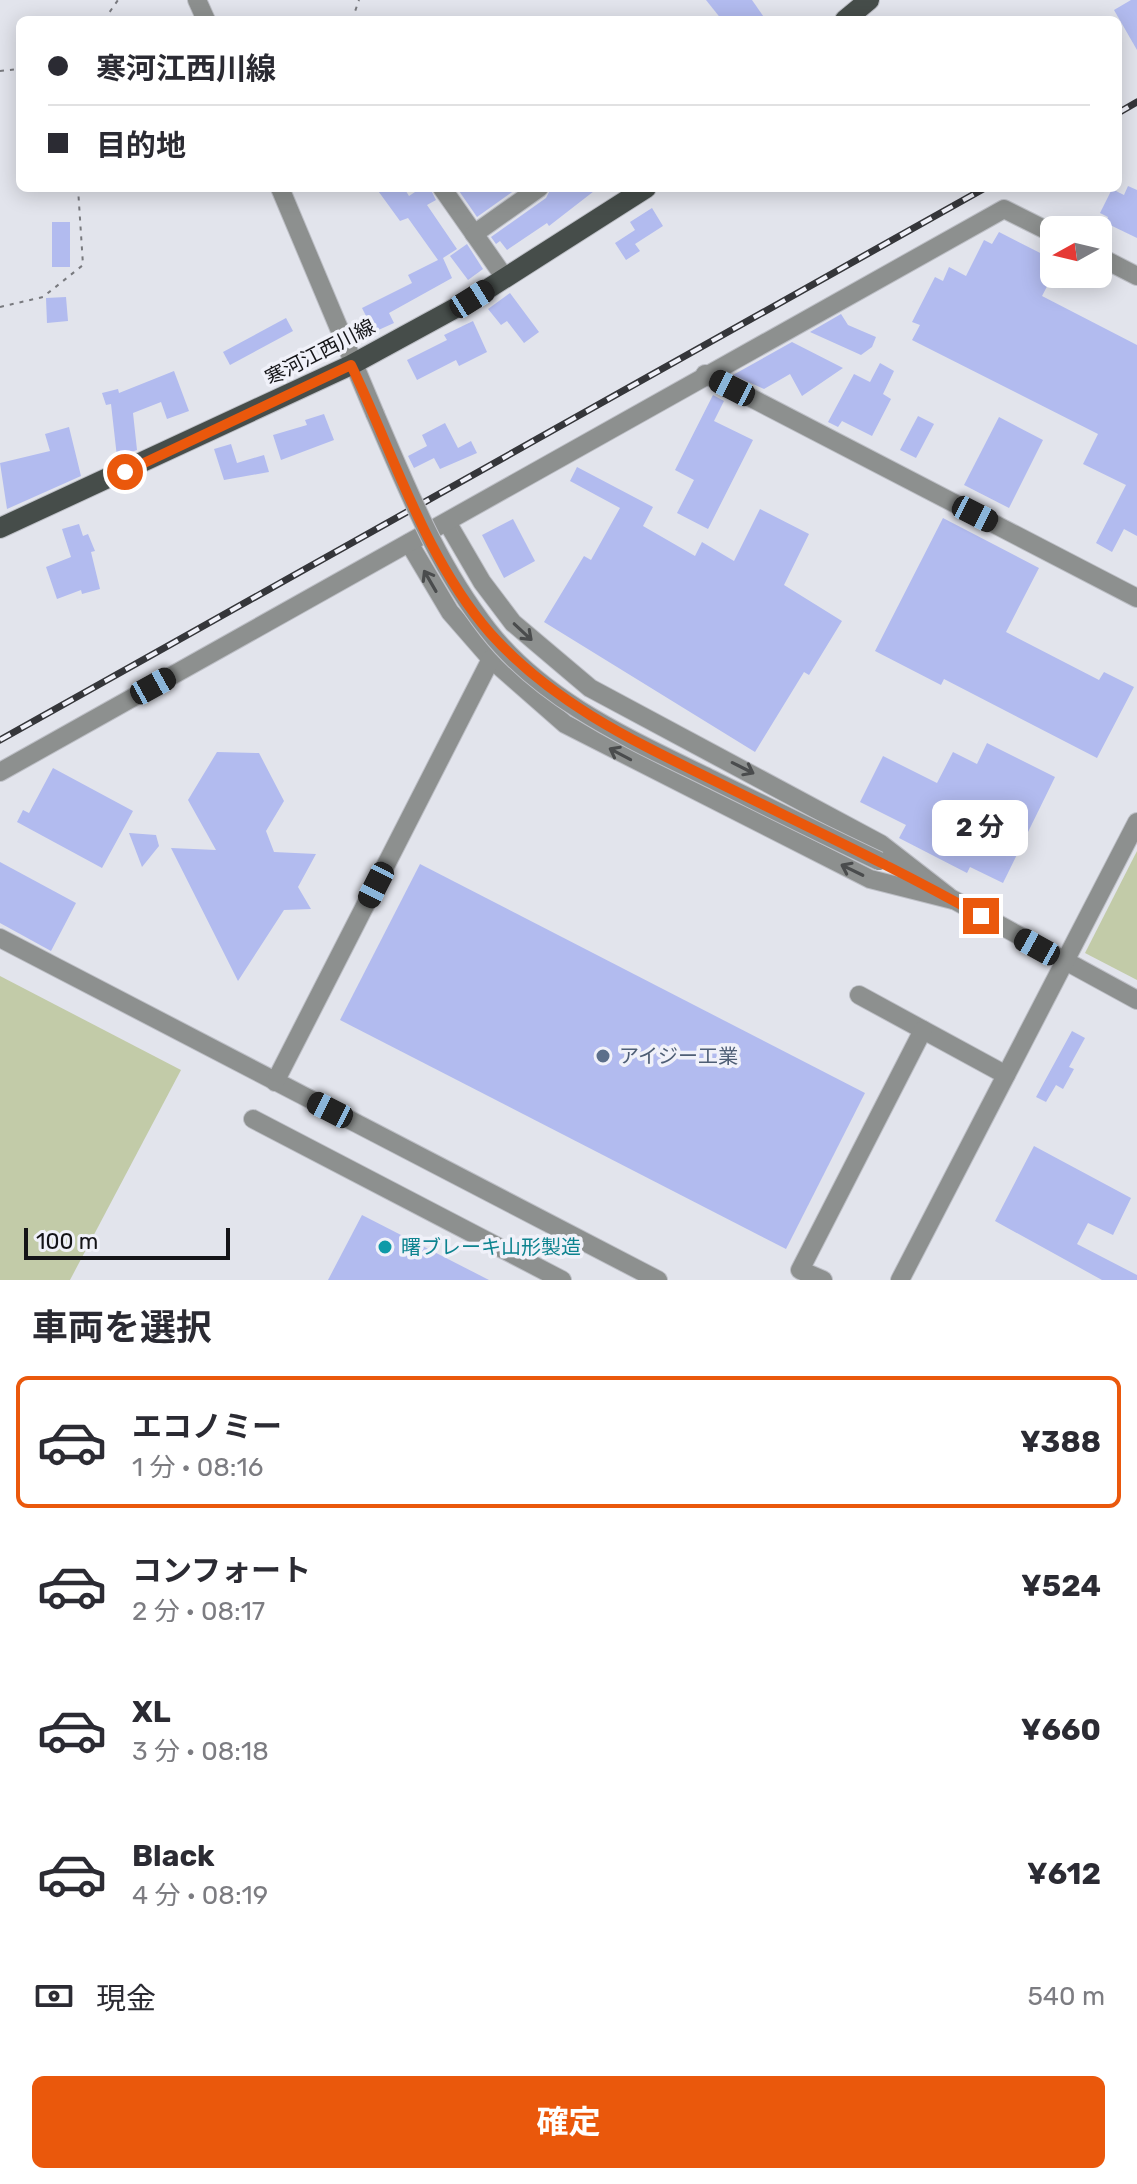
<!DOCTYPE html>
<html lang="ja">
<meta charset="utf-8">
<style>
:root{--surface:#fff;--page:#f7f7f7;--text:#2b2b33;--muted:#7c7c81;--line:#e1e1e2;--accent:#ea580c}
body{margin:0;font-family:Rubik,"Noto Sans JP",sans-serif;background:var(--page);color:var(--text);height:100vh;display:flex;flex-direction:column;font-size:30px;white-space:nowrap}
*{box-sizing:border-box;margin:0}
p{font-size:26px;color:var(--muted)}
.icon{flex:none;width:44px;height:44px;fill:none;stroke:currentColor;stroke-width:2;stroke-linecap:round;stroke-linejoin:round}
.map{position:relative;height:1280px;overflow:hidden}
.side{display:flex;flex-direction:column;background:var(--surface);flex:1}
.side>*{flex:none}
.guide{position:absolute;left:16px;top:16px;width:1106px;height:176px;border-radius:12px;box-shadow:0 4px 20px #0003;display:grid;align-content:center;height:176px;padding:0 32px;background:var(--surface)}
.needle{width:52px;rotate:262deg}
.fabs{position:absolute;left:1040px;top:216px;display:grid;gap:16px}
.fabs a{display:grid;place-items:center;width:72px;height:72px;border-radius:12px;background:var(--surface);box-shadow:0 4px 20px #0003;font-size:40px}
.scale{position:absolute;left:24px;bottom:20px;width:206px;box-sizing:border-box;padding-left:8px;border:4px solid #141417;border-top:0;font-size:22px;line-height:28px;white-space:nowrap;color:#141417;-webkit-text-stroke:6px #f0f1f9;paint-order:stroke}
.end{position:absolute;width:36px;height:36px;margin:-18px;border:10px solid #ea580c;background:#fff;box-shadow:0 0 0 4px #fff}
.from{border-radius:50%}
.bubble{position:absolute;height:56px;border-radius:12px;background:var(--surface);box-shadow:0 4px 20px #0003;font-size:26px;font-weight:700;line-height:56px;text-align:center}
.car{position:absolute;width:24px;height:48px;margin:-24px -12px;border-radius:10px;box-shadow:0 0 6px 2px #0007;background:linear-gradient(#222 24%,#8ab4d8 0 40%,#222 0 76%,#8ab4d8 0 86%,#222 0)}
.guide b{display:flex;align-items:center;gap:28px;height:76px;font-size:30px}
.guide b+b{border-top:2px solid var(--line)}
.guide i{width:20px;height:20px;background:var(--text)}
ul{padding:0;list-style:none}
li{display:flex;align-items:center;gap:24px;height:132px;margin:0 16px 12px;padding:0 16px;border:4px solid transparent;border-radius:12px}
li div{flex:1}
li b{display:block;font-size:30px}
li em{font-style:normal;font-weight:700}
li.active{border-color:var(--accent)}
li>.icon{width:72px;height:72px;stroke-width:1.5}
h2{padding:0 32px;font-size:36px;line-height:96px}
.pay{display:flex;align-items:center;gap:20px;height:88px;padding:0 32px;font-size:30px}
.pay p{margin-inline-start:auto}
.primary-button{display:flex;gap:16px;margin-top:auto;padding:16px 32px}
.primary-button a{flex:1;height:92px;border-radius:12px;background:var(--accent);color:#fff;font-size:32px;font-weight:700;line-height:92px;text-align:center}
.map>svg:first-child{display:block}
.green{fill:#c2cba8}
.building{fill:#b2bbef}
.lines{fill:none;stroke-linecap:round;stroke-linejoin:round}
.minor-casing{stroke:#bdbfc6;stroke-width:20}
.major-casing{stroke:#bdbfc6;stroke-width:22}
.path{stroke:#797a7f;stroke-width:2;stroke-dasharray:4 6;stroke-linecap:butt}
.minor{stroke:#8d908f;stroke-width:18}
.major{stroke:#464d4a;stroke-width:20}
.rail-casing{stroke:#35363a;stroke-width:7}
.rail{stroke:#f0f1f9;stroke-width:4;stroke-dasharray:12;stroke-linecap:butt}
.minor-bridge-casing{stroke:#bdbfc6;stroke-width:20;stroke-linecap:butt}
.minor-bridge{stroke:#8d908f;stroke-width:18}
.oneway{stroke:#4a4c4d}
.route{stroke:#ea580c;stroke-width:10}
.service-dot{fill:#5c6f8a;stroke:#f0f1f9;stroke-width:3}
.culture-dot{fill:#0f9aa8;stroke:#f0f1f9;stroke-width:3}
.labels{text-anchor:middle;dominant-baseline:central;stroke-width:7;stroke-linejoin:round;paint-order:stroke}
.street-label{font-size:20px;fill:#141417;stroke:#f0f1f9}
.service-label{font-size:20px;fill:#4e5e75;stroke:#f0f1f9;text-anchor:start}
.culture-label{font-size:20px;fill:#0d838f;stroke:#f0f1f9;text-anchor:start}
</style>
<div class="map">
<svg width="1137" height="1280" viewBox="0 0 1137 1280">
<rect width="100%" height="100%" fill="#e2e4ec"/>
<g class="green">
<polygon points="1137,851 1137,980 1085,953"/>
<polygon points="0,976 181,1070 70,1280 0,1280"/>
</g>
<g class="building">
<polygon points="706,0 752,0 766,20 722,20"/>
<polygon points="1131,0 1137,0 1137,50 1114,10"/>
<polygon points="1128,186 1137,190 1137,238 1106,223 1108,217 1100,213 1112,189 1124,195"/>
<polygon points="376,188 404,188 409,196 421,188 430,188 436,200 427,205 457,249 443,258 452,278 389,313 394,323 374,332 362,308 412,283 408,275 438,260 408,218 400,221"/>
<polygon points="457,188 514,188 515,190 477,217"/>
<polygon points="551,188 598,188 549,226 547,223 507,250 500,241 496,244 491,237 546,198"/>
<polygon points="652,208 663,226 635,244 640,251 626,260 615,243 635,230 630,222"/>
<rect x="52" y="222" width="18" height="45"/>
<polygon points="999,232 1054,260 1054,273 1042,296 1137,345 1137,536 1124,529 1112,552 1096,543 1126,485 1083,464 1098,434 912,340 920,325 912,322 935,277 943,281 949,267 966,276 984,240 992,244"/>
<polygon points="467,244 483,269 468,280 450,256"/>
<polygon points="510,293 539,332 524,343 507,321 501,325 488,309"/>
<polygon points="66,297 68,321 47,323 46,298"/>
<polygon points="841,314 848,325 876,337 872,347 861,355 810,332"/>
<polygon points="286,318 293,331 230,365 223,352"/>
<polygon points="473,321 487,352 459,366 456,360 417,380 407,360 447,340 444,335"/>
<polygon points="792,342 843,368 802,396 790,374 764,389 733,375"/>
<polygon points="880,363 894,371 883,394 891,399 872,436 842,421 838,427 828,422 854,374 870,382"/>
<polygon points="174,371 189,411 167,419 161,402 133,413 137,450 117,457 111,404 106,405 102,393 118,389 119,393"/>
<polygon points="713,395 724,401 714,421 753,440 708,529 677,513 694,480 675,470"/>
<polygon points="324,414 334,440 281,460 273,435 307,425 305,420"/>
<polygon points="918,416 934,424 916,458 900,450"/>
<polygon points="999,417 1043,440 1009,508 964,485"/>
<polygon points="445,423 458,448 471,441 477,453 440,469 434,458 414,468 408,456 427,446 422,435"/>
<polygon points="69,427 81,476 7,509 0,463 50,451 45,434"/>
<polygon points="231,444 237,463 264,455 269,472 224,480 214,449"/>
<polygon points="577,467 653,507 643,526 695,556 702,542 734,561 760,509 809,534 784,585 842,621 809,675 804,672 755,752 544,622 584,556 591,560 620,508 570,481"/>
<polygon points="943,518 1039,568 1006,632 1099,680 1104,672 1134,687 1097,758 944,679 941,685 875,651"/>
<polygon points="513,519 535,561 504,578 482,535"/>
<polygon points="79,524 83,536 88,534 95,551 91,552 100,589 82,594 81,590 57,599 46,567 71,557 62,529"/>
<polygon points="987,743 1055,777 1003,883 970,867 967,873 899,838 906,825 860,802 883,756 937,783 953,752 977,764"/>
<polygon points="217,752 259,753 284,801 266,831 274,852 316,854 298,887 311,909 284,910 238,981 171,848 216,850 188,800"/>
<polygon points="53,768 133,811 102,868 17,822 23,810 29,813"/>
<polygon points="129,833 156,835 159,846 142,867"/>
<polygon points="0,862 76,903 51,951 0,923"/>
<polygon points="420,864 865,1093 786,1249 340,1020"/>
<polygon points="1072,1031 1085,1038 1069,1067 1074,1069 1063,1089 1056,1085 1046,1102 1036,1097"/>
<polygon points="1034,1146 1131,1198 1113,1235 1088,1223 1077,1244 1137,1275 1137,1280 1102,1280 995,1221"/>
<polygon points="362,1215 489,1280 328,1280"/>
</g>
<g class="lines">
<defs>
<g id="minor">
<polyline points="197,0 206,20"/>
<polyline points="280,188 375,414"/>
<polyline points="442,188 505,278"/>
<polyline points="474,234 539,188"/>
<polyline points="1098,256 1137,276"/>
<polyline points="705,374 1137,598"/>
<polyline points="447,522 482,582 513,623 590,688 881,844 948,896"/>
<polyline points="409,543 450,612 491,659 565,724 870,879 953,900"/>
<polyline points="0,772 1004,209 1054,234"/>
<polyline points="943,894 1137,1000"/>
<polyline points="0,938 658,1280"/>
<polyline points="859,995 1006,1075"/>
<polyline points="275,1082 491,659"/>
<polyline points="253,1119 562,1280"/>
<polyline points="823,1280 800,1270 923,1030"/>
<polyline points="900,1280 1137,822"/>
</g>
<g id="major">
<polyline points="845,20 869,0"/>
<polyline points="0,528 351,365 472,299 646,188"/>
</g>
</defs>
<use href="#minor" class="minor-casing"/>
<use href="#major" class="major-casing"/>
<g class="path">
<polyline points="104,20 118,0"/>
<polyline points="352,20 359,0"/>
<polyline points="0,71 20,69"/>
<polyline points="0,307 43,297 83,265 78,188"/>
</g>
<use href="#minor" class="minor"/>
<use href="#major" class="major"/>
<defs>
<g id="rail">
<polyline points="1118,113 1137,102"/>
<polyline points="0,740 985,188"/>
</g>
</defs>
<use href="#rail" class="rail-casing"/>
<use href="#rail" class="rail"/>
<defs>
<path id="minor-bridge" d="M375 414C408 490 437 565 488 630 543 701 630 739 709 778 766 806 822 834 879 861"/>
</defs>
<use href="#minor-bridge" class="minor-bridge-casing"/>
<use href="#minor-bridge" class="minor-bridge"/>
</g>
<defs><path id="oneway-shaft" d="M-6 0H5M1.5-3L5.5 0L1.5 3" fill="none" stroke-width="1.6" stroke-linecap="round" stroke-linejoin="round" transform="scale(2)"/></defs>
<g class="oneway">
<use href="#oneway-shaft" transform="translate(430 581) rotate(-120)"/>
<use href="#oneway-shaft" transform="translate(523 632) rotate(43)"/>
<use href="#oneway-shaft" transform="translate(620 754) rotate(-152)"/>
<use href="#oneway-shaft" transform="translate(743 768) rotate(27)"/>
<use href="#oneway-shaft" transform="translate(852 870) rotate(-154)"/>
</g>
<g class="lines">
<path class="route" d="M125 472 351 365C394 454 424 557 490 633 555 706 642 745 727 787 812 829 898 869 981 916"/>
</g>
<circle class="service-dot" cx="603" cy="1056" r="8"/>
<circle class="culture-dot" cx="385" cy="1247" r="8"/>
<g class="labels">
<g class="street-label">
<text transform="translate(320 352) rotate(-27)">寒河江西川線</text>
</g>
<g class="service-label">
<text x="619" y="1056">アイジー工業</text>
</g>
<g class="culture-label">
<text x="401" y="1247">曙ブレーキ山形製造</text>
</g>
</g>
</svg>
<div class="fabs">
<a><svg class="needle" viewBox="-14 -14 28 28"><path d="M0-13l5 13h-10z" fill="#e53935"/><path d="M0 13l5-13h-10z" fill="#7c7c81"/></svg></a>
</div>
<div class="scale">100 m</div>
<i class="end from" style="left:125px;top:472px"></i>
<i class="end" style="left:981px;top:916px"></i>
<div class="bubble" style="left:932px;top:800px;width:96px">2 分</div>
<i class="car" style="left:472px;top:299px;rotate:58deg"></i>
<i class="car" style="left:732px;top:388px;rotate:297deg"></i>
<i class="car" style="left:975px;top:514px;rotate:117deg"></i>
<i class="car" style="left:153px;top:686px;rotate:61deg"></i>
<i class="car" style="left:376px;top:885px;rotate:207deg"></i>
<i class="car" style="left:1037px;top:947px;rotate:299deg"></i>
<i class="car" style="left:330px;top:1110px;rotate:297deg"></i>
<div class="guide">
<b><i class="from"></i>寒河江西川線</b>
<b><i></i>目的地</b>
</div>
</div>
<section class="side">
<h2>車両を選択</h2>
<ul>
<li class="active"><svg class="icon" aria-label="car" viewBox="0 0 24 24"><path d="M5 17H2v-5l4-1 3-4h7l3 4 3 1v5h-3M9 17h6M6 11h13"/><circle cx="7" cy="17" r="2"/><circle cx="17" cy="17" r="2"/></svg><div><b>エコノミー</b><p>1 分 · 08:16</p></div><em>¥388</em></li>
<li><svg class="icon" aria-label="car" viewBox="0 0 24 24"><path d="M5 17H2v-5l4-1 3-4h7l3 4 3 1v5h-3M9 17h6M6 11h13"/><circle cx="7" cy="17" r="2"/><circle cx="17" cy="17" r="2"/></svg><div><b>コンフォート</b><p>2 分 · 08:17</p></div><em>¥524</em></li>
<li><svg class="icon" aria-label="car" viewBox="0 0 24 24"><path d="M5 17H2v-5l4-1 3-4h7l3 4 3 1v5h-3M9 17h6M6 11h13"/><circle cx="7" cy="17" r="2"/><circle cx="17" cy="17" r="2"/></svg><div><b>XL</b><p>3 分 · 08:18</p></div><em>¥660</em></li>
<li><svg class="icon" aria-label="car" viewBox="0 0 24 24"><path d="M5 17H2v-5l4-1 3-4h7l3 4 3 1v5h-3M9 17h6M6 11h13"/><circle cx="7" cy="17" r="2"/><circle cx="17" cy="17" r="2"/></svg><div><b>Black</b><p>4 分 · 08:19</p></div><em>¥612</em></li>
</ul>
<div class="pay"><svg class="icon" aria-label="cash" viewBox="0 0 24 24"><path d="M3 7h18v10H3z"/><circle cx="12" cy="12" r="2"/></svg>現金<p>540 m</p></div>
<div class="primary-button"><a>確定</a></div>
</section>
